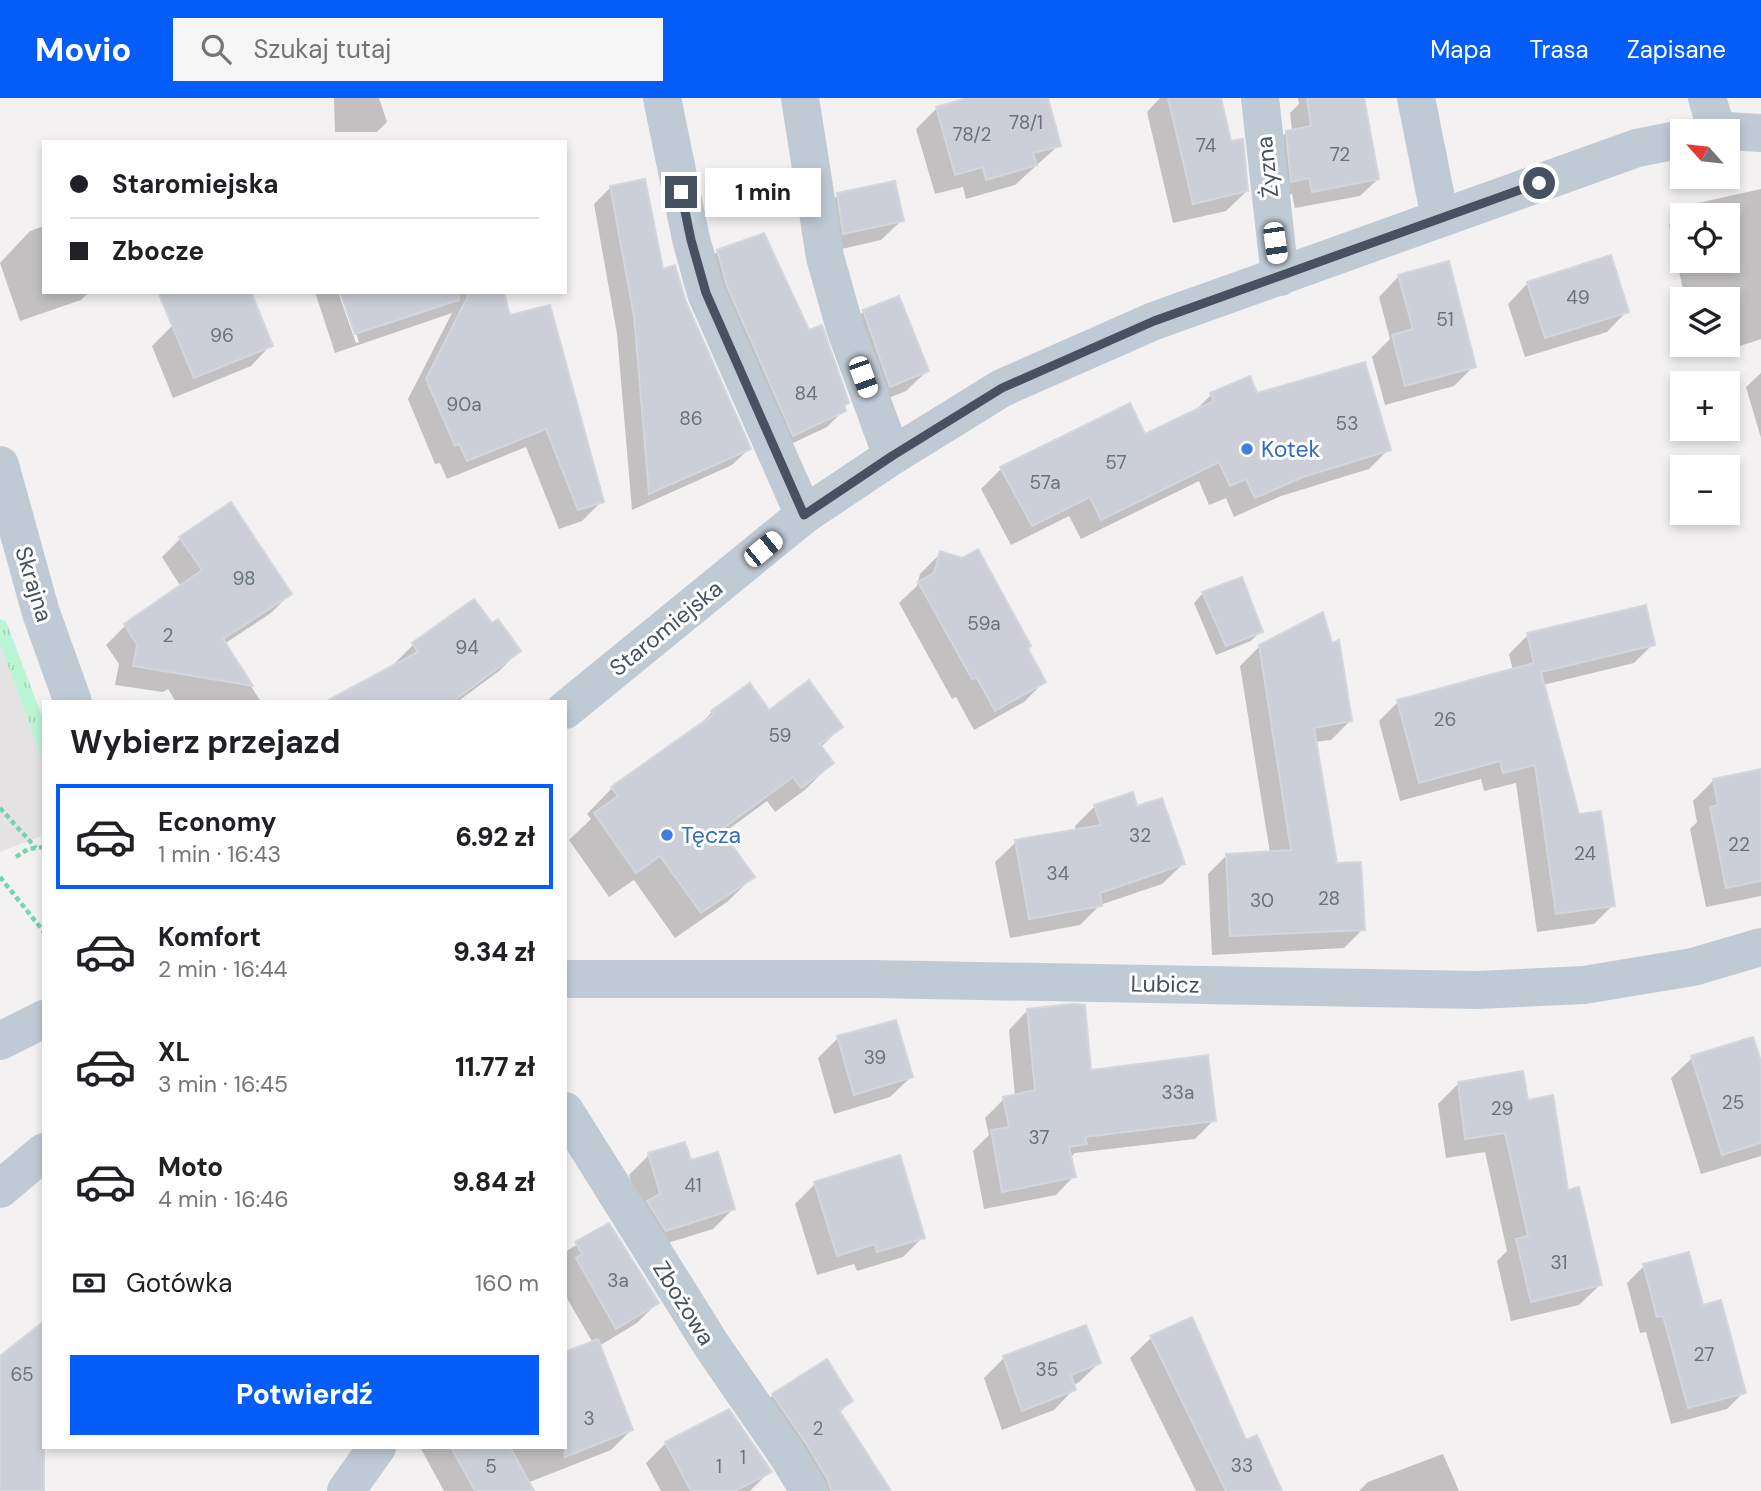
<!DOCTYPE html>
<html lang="pl">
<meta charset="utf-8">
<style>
:root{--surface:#fff;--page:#f6f6f6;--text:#202124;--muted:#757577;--line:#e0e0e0;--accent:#055df9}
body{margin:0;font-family:"DM Sans",sans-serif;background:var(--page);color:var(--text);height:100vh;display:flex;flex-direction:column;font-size:26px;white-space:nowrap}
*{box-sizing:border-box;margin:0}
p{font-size:23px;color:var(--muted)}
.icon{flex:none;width:38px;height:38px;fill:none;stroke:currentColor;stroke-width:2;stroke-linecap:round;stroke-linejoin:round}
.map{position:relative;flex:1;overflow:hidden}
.sheet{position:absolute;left:42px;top:602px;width:525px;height:749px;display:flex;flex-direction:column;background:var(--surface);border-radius:0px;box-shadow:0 4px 10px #0003}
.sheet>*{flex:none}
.hud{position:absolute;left:42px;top:42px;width:525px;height:154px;border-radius:0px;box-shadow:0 4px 10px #0003;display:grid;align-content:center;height:154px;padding:0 28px;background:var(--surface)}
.needle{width:46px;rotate:297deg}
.buttons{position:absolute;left:1670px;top:21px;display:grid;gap:14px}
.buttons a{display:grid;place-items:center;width:70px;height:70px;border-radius:0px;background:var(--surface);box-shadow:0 4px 10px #0003;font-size:35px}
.end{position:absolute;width:32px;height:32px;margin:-16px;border:9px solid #465261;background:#fff;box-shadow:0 0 0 4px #fff}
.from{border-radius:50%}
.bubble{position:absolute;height:49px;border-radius:0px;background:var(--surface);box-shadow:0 4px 10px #0003;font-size:23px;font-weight:800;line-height:49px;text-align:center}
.car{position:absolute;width:21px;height:42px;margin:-21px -10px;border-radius:9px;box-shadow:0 0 5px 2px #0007;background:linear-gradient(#fff 24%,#345 0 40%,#fff 0 76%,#345 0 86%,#fff 0)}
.hud b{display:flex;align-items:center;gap:24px;height:66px;font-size:26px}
.hud b+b{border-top:2px solid var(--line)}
.hud i{width:18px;height:18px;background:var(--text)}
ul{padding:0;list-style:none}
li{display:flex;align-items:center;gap:21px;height:105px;margin:0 14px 10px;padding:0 14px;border:4px solid transparent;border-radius:0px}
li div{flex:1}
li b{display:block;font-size:26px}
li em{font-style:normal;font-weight:800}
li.selected{border-color:var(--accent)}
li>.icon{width:63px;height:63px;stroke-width:1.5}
h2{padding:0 28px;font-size:32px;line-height:84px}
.pay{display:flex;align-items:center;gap:18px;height:77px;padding:0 28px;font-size:26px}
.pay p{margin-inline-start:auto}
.primary-button{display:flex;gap:14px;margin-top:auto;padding:14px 28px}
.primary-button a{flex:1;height:80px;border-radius:0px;background:var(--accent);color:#fff;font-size:28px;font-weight:800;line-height:80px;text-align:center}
header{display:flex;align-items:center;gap:42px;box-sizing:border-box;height:98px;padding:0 35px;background:var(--accent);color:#fff}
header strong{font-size:33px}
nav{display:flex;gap:38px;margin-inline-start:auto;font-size:24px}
.search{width:490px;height:63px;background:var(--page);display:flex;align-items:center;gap:18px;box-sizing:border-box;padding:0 24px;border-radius:0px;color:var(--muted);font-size:26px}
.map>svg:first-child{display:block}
.education{fill:#e5e2e3}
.grass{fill:url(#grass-tufts)}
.shadow{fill:#0003;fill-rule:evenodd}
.building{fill:#cccfd7;stroke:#d4d6dd;stroke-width:2}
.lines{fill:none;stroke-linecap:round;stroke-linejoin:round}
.path{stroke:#6fd7ac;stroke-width:4.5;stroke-dasharray:5 3.5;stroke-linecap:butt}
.minor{stroke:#c0cad4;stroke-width:38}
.route{stroke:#465261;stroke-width:9}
.shop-dot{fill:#3f7fe0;stroke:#fff;stroke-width:2.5}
.labels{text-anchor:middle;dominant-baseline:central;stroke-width:6;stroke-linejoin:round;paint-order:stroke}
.number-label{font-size:19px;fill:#68717e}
.street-label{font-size:23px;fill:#465261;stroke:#fff}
.shop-label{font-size:23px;fill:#366cbe;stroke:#fff;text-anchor:start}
</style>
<header>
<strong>Movio</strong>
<div class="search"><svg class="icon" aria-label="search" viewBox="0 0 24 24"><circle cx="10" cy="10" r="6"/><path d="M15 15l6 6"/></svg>Szukaj tutaj</div>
<nav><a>Mapa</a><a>Trasa</a><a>Zapisane</a></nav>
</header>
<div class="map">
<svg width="1761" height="1393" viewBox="0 0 1761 1393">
<defs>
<pattern id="grass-tufts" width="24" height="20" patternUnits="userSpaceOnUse" patternTransform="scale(1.75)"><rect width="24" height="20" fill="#bcf5d6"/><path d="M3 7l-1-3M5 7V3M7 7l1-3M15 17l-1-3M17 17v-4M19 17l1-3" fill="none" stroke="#a3d4ba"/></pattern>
</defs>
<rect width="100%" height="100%" fill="#f3f1f1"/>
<polygon class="education" points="0,546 44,667 44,737 0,754"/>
<polygon class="grass" points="0,521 6,523 44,624 44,667 0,546"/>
<g class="shadow">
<polygon points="334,0 379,0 387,24 377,34 335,34"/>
<polygon points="974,0 1046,0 1059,47 1015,87 966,101 963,89 935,96 916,31 937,10"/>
<polygon points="1160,0 1219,0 1230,45 1247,93 1226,113 1173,125 1147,14"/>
<polygon points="1298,0 1362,0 1378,81 1360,98 1295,110 1292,96 1274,100 1269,52 1287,34 1292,33 1290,15 1299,6"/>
<polygon points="611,89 661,173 684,204 749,351 732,367 632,412 617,236 594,106"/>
<path d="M1761 91V241L1728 252 1727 250 1719 252 1718 247 1689 257 1686 247H1727V201H1685L1669 127 1689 107ZM1682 117H1727V163H1682Z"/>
<polygon points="838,97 902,122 881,142 824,155 818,117"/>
<polygon points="44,128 44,194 89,194 81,202 20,223 0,165 30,133"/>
<polygon points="718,153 808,234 847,304 843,309 844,312 827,329 776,353 701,170"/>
<polygon points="1399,178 1474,268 1454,288 1385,307 1372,259 1390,241 1379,199"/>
<polygon points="1528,185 1627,213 1607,234 1525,259 1508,206"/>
<polygon points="315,194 338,194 356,245 359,244 342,194 503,194 509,219 602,403 582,423 559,431 526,349 447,381 440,365 435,366 408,301 452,215 335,255"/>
<polygon points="864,213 927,273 906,293 869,308 843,234"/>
<polygon points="1682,216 1682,234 1677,220"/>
<polygon points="172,228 271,247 251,268 173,300 152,248"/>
<polygon points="1761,275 1761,340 1746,289"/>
<polygon points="1211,297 1256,297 1389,351 1369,371 1281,398 1234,419 1226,400 1209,407 1199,383 1081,441 1069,418 1011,447 981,391 1001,371 1129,308 1144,338 1193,315"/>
<polygon points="181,440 290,496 271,515 224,546 261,604 176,604 168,591 163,594 115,587 119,566 106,547 125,528 181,489 162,459"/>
<polygon points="941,455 1027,551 1044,584 1024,604 974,632 956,599 952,601 899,505 917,488 920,476"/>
<polygon points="1203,495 1261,533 1251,543 1216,557 1194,505"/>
<polygon points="474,503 492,528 519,553 499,573 457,604 453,604 448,596 394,569 393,567 413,547"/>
<polygon points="1528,537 1653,546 1634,565 1543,587 1578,718 1613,807 1594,826 1537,834 1516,685 1484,693 1481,681 1400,703 1379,623 1398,604 1513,573 1509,556"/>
<polygon points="1260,548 1350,623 1331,642 1315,644 1335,767 1363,831 1344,850 1212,857 1208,776 1227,757 1270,755 1240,568"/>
<polygon points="712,614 769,614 841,629 821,649 832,665 806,691 775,714 767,703 722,736 753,779 727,804 675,840 634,782 609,799 569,742 591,721 587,716 612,690 694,633"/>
<polygon points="1761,673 1761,798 1706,809 1690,731 1697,724 1693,703 1714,682"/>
<polygon points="1095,708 1136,710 1183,766 1162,786 1100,807 1080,827 1010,840 995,764 1016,744 1076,733 1075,728"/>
<polygon points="1027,913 1089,974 1214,1022 1195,1041 1075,1055 1070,1060 1074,1078 1056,1097 984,1111 973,1053 989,1037 985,1020 1004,1001 1015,999 1009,932"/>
<polygon points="838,940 911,979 890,999 834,1016 818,960"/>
<polygon points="1692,960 1761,970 1761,1058 1701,1076 1671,980"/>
<polygon points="1459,985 1527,1004 1566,1094 1600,1187 1579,1207 1511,1223 1497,1163 1507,1153 1485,1054 1446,1060 1438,1006"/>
<polygon points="649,1057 690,1065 733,1111 713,1131 645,1152 640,1113 629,1077"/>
<polygon points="815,1086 923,1139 903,1159 857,1173 854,1166 817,1177 795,1106"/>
<polygon points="609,1127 657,1205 637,1225 599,1248 631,1332 611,1352 527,1385 519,1393 444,1393 420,1349 565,1349 593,1245 565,1197 565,1154"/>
<polygon points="1644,1168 1702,1209 1744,1294 1727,1311 1671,1326 1646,1234 1640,1235 1627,1185"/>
<polygon points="1191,1221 1246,1344 1280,1393 1196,1393 1130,1260 1151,1240"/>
<polygon points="1004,1260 1099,1265 1078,1285 1073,1287 1074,1291 1054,1312 1002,1332 984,1280"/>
<polygon points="827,1264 851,1303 839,1315 889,1393 802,1393 752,1317 773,1297"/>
<polygon points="666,1345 770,1373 750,1393 661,1393 646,1365"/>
<polygon points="1443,1356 1459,1393 1359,1393 1368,1384"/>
</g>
<g class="building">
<polygon points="967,0 1048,0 1061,48 1033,55 1037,67 986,82 983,69 955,77 936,9"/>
<polygon points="1168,0 1221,0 1231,43 1243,41 1248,93 1193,106"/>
<polygon points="1307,0 1364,0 1379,81 1312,94 1309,80 1291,84 1286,33 1311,28"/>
<polygon points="645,81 663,171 675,167 686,204 751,351 649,396 634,218 610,88"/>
<polygon points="895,83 904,123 843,136 837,95"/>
<polygon points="764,135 809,232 822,227 849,305 844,307 846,313 793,338 727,188 717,152"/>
<polygon points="1611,157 1629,214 1545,240 1527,184"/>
<polygon points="1449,163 1476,269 1405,288 1392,237 1413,231 1398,177"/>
<polygon points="158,194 251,194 273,248 194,280"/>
<polygon points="340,194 458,194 459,202 355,236"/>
<polygon points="470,194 504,194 510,217 550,207 604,404 578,412 546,331 467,363 459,346 455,348 426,281"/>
<polygon points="899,198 929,273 890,289 863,212"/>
<polygon points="1365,264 1391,352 1303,379 1255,400 1246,381 1230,388 1219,364 1101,422 1090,399 1032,428 1000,369 1130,305 1145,336 1214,303 1210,295 1250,278 1257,295"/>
<polygon points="231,404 292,496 223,541 253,588 133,568 137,547 124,526 202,472 179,439"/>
<polygon points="978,451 1031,548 1028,551 1046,584 995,613 977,580 972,581 918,484 934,475 940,453 962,460"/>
<polygon points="1242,479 1263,534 1226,548 1202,494"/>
<polygon points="474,501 492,525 498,521 521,553 452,604 325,604 418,554 412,545"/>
<polygon points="1646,507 1655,547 1541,574 1579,716 1601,713 1615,808 1556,816 1535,667 1503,675 1500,663 1419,685 1397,602 1534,565 1527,535"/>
<polygon points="1323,514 1332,545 1339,542 1352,623 1314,630 1337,765 1361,764 1365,832 1230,838 1226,756 1291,752 1259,547"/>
<polygon points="809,582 843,629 820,646 834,665 801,690 793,679 721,732 755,779 701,815 660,758 636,775 594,715 618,698 611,689 714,616 711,613 750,585 769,612"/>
<polygon points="1761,671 1761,783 1726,790 1710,709 1718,707 1713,681"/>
<polygon points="1133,694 1137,708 1162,700 1185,766 1100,795 1102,808 1029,821 1015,742 1101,727 1094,707"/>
<polygon points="1072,906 1085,907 1091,972 1208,957 1216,1023 1085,1039 1087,1046 1069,1049 1076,1079 1002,1094 991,1032 1009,1029 1003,999 1035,992 1027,911"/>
<polygon points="896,922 913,979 854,997 837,938"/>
<polygon points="1753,939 1761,963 1761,1045 1722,1057 1691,958"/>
<polygon points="1523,973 1528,1002 1553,997 1568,1092 1579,1089 1602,1187 1531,1204 1516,1141 1528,1138 1505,1035 1465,1041 1458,984"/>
<polygon points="685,1044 691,1062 718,1054 735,1111 666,1133 647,1103 660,1096 648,1055"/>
<polygon points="900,1057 925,1140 877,1154 875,1146 837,1158 814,1084"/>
<polygon points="609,1125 659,1205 616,1231 576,1160 582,1156 575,1144"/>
<polygon points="1689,1154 1703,1207 1721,1202 1746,1295 1688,1310 1663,1218 1657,1219 1643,1166"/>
<polygon points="1192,1219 1246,1342 1257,1337 1282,1393 1226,1393 1150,1238"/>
<polygon points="44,1223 44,1393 0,1393 0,1258"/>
<polygon points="1086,1227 1101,1265 1071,1277 1076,1292 1022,1313 1003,1258"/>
<polygon points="598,1241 633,1332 565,1359 565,1254"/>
<polygon points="827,1261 853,1303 839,1312 891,1393 831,1393 828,1382 807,1347 772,1296"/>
<polygon points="729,1311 772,1374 735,1393 691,1393 665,1344"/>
<polygon points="451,1349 510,1349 534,1393 475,1393"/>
</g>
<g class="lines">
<g class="path">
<polyline points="0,710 36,750"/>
<polyline points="16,759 28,751 44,749"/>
<polyline points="0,779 44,834"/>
</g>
<g class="minor">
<polyline points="662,0 691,141 706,195 804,417"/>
<polyline points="800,0 825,159 845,230 892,358"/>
<polyline points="1260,0 1280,179"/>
<polyline points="1416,0 1440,120"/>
<polyline points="1707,0 1717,33"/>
<polyline points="1727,33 1761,35"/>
<polyline points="0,367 41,515 73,604"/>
<polyline points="565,612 804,417 892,358 1002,290 1154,223 1637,50 1682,41"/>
<polyline points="565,881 873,881 1477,892 1584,887 1693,869 1761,849"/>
<polyline points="0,943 44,921"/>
<polyline points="565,1013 712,1248 788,1358 809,1393"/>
<polyline points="0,1091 44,1054"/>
<polyline points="346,1393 377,1349"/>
</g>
</g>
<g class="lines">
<polyline class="route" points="681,94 691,142 706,195 804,417 892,358 1002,290 1154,223 1539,85"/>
</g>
<g class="shop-dot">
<circle cx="1247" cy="351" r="7"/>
<circle cx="667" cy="737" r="7"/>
</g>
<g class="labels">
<g class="number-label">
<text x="1026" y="24">78/1</text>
<text x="972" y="36">78/2</text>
<text x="1206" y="47">74</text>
<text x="1340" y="56">72</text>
<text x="1578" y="199">49</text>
<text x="1445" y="221">51</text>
<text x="222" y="237">96</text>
<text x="806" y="295">84</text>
<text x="464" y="306">90a</text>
<text x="691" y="320">86</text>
<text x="1347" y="325">53</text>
<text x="1116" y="364">57</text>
<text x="1045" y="384">57a</text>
<text x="244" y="480">98</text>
<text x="984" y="525">59a</text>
<text x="168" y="537">2</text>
<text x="467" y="549">94</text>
<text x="1445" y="621">26</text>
<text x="780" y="637">59</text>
<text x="1140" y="737">32</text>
<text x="1739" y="746">22</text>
<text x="1585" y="755">24</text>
<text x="1058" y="775">34</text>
<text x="1329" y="800">28</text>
<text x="1262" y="802">30</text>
<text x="875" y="959">39</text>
<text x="1178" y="994">33a</text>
<text x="1733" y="1004">25</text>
<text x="1502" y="1010">29</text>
<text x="1039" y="1039">37</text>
<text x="693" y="1087">41</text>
<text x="1559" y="1164">31</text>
<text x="618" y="1182">3a</text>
<text x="1704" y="1256">27</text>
<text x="1047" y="1271">35</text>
<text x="22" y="1276">65</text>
<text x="589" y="1320">3</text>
<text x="818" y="1330">2</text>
<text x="743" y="1359">1</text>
<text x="1242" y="1367">33</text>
<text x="491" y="1368">5</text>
<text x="719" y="1368">1</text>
</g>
<g class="street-label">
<text transform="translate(1267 69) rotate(-96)">Żyzna</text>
<text transform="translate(34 486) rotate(73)">Skrajna</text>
<text transform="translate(666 530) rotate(-39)">Staromiejska</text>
<text transform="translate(1165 886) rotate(1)">Lubicz</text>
<text transform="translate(684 1205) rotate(58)">Zbożowa</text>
</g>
<g class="shop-label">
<text x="1261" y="351">Kotek</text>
<text x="681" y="737">Tęcza</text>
</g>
</g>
</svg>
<div class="buttons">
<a><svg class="needle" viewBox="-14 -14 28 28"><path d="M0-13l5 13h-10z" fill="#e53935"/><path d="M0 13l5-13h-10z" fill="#757577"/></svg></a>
<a><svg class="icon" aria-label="locate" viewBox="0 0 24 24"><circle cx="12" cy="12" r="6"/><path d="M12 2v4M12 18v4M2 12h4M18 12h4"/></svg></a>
<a><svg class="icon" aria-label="layers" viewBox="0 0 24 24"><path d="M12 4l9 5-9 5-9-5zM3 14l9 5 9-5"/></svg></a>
<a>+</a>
<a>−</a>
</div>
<i class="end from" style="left:1539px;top:85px"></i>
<i class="end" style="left:681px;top:94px"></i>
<div class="bubble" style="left:705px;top:70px;width:116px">1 min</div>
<i class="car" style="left:1275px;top:145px;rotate:172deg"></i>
<i class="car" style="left:863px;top:279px;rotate:160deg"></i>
<i class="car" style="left:763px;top:451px;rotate:51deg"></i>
<div class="hud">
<b><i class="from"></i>Staromiejska</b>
<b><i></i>Zbocze</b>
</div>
<section class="sheet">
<h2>Wybierz przejazd</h2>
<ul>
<li class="selected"><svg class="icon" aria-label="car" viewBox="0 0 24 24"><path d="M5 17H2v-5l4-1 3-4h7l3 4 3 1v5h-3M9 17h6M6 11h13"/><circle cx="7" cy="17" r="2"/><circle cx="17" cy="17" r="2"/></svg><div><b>Economy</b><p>1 min · 16:43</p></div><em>6.92 zł</em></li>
<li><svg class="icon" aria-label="car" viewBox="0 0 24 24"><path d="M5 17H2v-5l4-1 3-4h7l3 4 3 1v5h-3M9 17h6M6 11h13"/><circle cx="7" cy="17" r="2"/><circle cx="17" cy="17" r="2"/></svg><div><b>Komfort</b><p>2 min · 16:44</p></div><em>9.34 zł</em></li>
<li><svg class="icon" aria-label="car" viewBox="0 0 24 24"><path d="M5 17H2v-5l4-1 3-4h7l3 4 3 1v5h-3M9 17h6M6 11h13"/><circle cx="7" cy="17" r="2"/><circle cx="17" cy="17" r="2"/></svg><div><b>XL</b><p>3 min · 16:45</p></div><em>11.77 zł</em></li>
<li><svg class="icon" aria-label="car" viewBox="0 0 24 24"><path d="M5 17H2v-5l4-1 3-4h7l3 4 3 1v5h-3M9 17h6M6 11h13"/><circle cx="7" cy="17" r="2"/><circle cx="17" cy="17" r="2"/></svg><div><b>Moto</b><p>4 min · 16:46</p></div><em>9.84 zł</em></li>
</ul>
<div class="pay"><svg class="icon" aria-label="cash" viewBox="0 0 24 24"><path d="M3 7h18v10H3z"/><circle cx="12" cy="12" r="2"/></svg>Gotówka<p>160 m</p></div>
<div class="primary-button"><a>Potwierdź</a></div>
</section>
</div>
